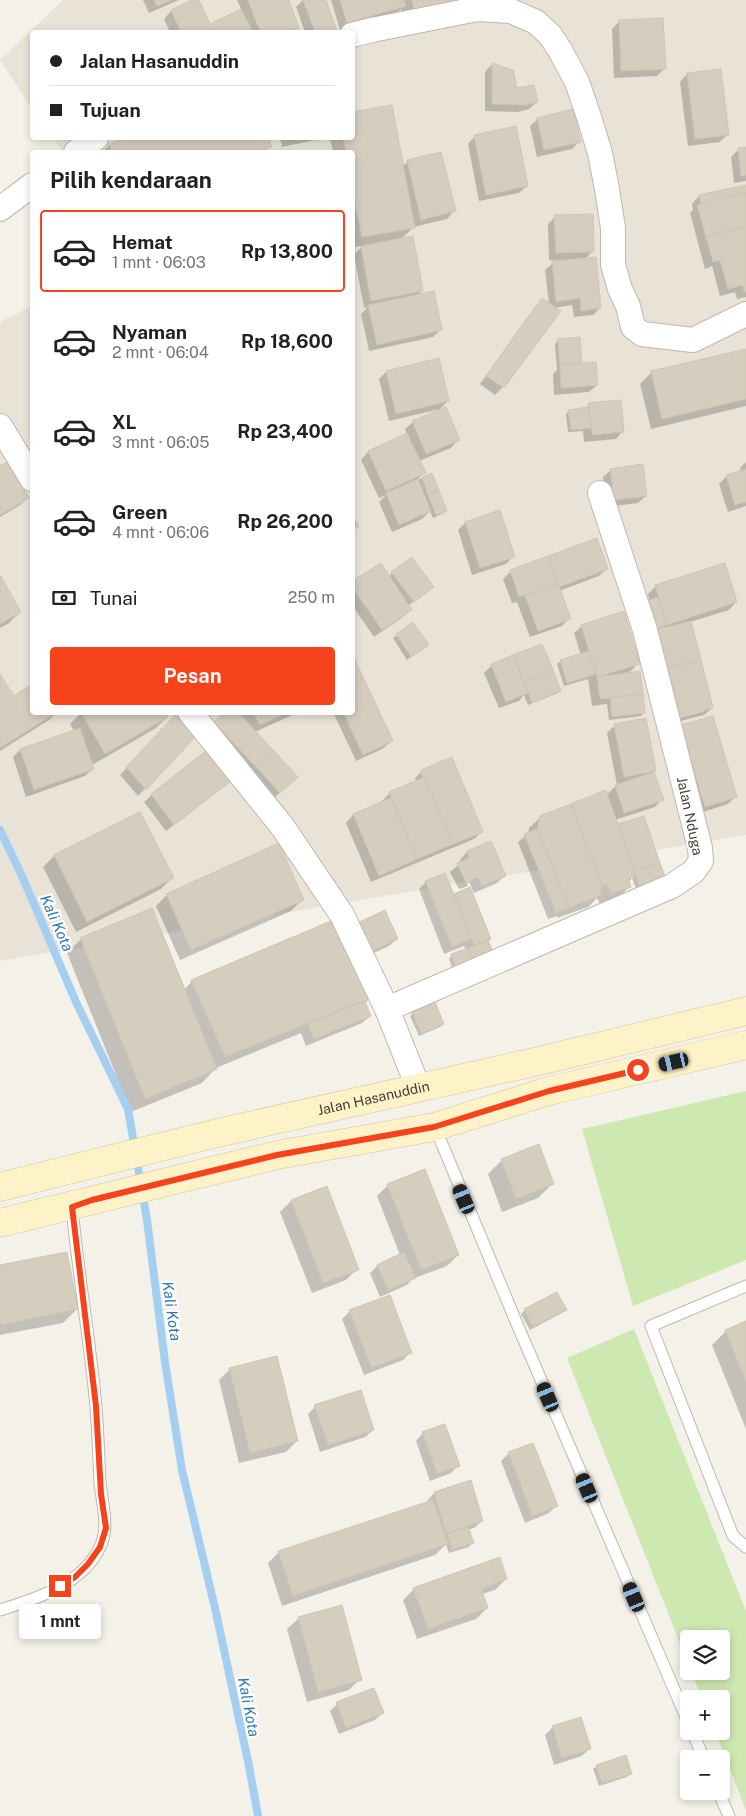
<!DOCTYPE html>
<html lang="id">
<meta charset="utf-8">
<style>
:root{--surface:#fff;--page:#f6f6f6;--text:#222;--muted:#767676;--line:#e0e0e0;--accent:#f7431c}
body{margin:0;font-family:"Public Sans",sans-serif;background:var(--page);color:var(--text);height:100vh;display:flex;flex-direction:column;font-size:19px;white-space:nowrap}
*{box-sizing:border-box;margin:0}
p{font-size:16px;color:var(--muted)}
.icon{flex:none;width:28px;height:28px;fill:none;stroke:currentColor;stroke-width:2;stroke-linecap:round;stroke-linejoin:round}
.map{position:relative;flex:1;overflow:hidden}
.panel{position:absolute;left:30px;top:150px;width:325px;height:565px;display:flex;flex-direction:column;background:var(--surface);border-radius:5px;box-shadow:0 2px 8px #0003}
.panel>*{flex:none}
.banner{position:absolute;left:30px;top:30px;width:325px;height:110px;border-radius:5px;box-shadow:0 2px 8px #0003;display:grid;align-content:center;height:110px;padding:0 20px;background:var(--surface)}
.tools{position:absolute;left:680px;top:1630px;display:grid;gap:10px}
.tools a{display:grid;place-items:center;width:50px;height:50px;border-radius:5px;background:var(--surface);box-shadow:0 2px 8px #0003;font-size:25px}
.end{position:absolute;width:22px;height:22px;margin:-11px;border:6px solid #f7431c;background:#fff;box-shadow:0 0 0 2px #fff}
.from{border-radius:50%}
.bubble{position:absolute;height:35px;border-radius:5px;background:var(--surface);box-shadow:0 2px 8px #0003;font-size:16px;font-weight:700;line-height:35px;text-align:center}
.car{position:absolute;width:15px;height:30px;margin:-15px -8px;border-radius:6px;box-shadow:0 0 4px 1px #0007;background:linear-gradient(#222 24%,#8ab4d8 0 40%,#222 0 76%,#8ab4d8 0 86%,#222 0)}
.banner b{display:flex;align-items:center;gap:18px;height:48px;font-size:19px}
.banner b+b{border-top:1px solid var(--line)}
.banner i{width:12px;height:12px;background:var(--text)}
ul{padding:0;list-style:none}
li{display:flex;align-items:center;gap:15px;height:82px;margin:0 10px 8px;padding:0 10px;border:2px solid transparent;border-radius:5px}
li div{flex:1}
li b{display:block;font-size:19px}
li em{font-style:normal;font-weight:700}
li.active{border-color:var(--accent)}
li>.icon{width:45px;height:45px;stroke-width:1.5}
h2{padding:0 20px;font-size:22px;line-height:60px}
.pay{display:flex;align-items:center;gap:12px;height:55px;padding:0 20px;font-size:19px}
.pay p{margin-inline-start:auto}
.cta{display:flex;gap:10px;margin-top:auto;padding:10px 20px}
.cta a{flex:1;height:58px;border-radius:5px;background:var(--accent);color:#fff;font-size:20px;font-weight:700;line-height:58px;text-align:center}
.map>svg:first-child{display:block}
.residential{fill:#e8e3d6}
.green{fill:#cee8b2}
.shadow{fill:#0003;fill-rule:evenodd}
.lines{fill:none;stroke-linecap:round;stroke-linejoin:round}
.stream{stroke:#a5cff0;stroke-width:8}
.building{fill:#d5cdbe;stroke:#d0c5b1}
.lane-casing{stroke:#bfb9ab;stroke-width:13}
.street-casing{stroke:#bfb9ab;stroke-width:26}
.secondary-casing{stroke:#d3c599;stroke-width:29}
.lane{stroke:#fff;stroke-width:11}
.street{stroke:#fff;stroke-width:24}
.secondary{stroke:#fef2c8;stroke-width:28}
.route{stroke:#f7431c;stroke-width:6}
.labels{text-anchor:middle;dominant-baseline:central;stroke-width:4.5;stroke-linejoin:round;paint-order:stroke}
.street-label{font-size:14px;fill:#474137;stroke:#fff}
.water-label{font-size:15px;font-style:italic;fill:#3178b2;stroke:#fff}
</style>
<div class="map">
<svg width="746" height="1816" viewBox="0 0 746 1816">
<rect width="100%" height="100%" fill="#f4f1e8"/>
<polygon class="residential" points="63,0 746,0 746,835 0,961 0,322 32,306 32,712 352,712 352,152 63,152 53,138 352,138 352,32 32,32 32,108 0,60"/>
<g class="green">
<polygon points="746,1091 746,1260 633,1306 582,1129"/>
<polygon points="634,1329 746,1611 746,1810 715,1731 721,1731 721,1699 702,1699 691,1671 721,1671 721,1639 689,1639 689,1666 567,1358"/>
</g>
<g class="shadow">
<polygon points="143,0 179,0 149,13"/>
<polygon points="195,0 198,0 210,25 242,11 237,0 287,0 298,28 293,32 170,32 164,19 171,11"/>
<polygon points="303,0 324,0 336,32 305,32 296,7"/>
<polygon points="331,0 460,0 451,9 404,22 401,9 397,13 340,30"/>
<polygon points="620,21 665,68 657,76 614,78 612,29"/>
<polygon points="492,64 516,90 537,102 529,109 518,112 485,111 485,72"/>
<polygon points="687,74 727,135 720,142 688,146 680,82"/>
<polygon points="538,119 579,142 572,149 537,157 530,126"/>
<polygon points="475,136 527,186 519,193 479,201 468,144"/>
<polygon points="129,138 267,138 270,147 264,152 102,152 109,145"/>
<polygon points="280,138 317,138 315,140 282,147"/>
<polygon points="330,138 352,138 402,167 408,161 454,211 447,219 414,227 401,239 422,291 417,296 441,329 433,337 369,351 361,314 368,307 364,308 354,254 363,246 352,247 352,152 333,152"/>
<polygon points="739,149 746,149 746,181 734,183 731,157"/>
<polygon points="746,186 746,297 737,299 735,292 720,296 712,266 705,269 690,213 693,210 692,204 699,196"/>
<polygon points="555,217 593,251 585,259 600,308 593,315 574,317 572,305 554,308 559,311 503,387 495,395 480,384 535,307 543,300 549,304 545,270 553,263 561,262 561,260 549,260 548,224"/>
<polygon points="559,340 597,385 589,392 554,395 553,374 557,370 555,344"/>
<polygon points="746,350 746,406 651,429 640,384 651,373"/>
<polygon points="386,372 448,401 440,409 389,421 379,379"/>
<polygon points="589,405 623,431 616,439 584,442 583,431 568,432 566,414 569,411 584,409"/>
<polygon points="413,422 458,440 451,448 419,461 424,473 417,480 432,475 446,511 442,514 433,518 430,511 422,519 392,532 379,502 386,495 379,498 361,460 368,452 407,434 405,429"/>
<polygon points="746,462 746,506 728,512 719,484 727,476 741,472 740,468"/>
<polygon points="0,468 28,498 20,505 0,517"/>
<polygon points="611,470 646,496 638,503 607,507 603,477"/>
<polygon points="465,523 513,556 506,564 472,575 458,530"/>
<polygon points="596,540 607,568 599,576 559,591 569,618 562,626 530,637 517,602 512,603 503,579 510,572"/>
<path d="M724 565 736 602 729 610 690 622 712 708 704 715 669 724 648 594 655 587ZM705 709V711L670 720 669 718Z"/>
<polygon points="392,573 433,586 408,606 410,610 403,617 374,637 352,605 352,583 389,577"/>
<polygon points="0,577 20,612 9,623 0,628"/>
<polygon points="413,624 427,645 407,660 393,638"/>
<polygon points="582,626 638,663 631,671 622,674 639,673 644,713 641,716 609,720 607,704 592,706 588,679 564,686 557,664 561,661 581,655 574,633"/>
<polygon points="542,646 560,691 556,694 528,705 524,695 519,701 499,708 484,673 492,665"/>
<polygon points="0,677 13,697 32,685 32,712 57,712 49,720 0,751"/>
<polygon points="82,712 167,717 156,728 94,764 89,759 93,769 85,776 26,797 13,757 20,750 74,731 70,724"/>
<polygon points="226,712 299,712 255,732 296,777 272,800 208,730"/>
<polygon points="333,712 352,712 391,741 384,748 356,761"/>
<polygon points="176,717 196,734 138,796 120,775"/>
<polygon points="615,725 655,771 653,772 662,799 655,807 615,820 617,826 643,817 665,878 637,891 632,878 628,883 629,887 618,898 600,904 597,898 588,907 557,918 557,916 548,919 518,842 528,834 529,828 541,817 606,795 617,785 607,733"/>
<polygon points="676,728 736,796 728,804 697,814"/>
<path d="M451 758 482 831 474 839 371 882 346 823 353 815 383 803 382 801 390 793 417 782 415 778 422 771ZM421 772H424L429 783 426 784Z"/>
<polygon points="229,781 166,831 144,802 152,795"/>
<polygon points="139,813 172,878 161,889 76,932 43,867 54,856"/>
<polygon points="467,852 504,876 497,883 474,893 469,882 467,883 468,886 459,889 450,872 461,863 460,860"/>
<polygon points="426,882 453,896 470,889 490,939 454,973 449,959 452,955 466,950 464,946 444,954 419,889"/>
<polygon points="167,895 302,900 291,911 180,960 156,906"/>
<polygon points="346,933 397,939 389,946 358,960"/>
<polygon points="81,939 184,990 192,981 371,997 365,1003 370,1016 362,1023 306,1046 301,1033 216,1068 202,1083 131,1112 67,953"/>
<polygon points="413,1013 443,1023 440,1027 419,1036 410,1016"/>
<polygon points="502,1160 552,1184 538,1198 502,1212 488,1174"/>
<polygon points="388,1185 458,1255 447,1266 412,1279 407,1285 380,1297 370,1273 377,1266 400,1255 377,1196"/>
<polygon points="291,1201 357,1269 346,1280 312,1293 280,1212"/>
<polygon points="0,1266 77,1309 63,1323 0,1335"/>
<polygon points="525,1310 565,1310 562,1313 530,1330 521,1314"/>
<polygon points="350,1311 410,1353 403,1360 364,1375 342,1319"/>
<polygon points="746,1323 746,1429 712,1345 726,1331"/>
<polygon points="230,1369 297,1441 286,1452 239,1463 219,1380"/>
<polygon points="315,1407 373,1430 365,1437 320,1452 308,1414"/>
<polygon points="423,1433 458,1466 451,1473 430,1481 416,1441"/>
<polygon points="509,1453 556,1506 549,1513 525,1523 501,1461"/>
<polygon points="470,1482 482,1521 474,1528 468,1530 472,1543 469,1547 449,1553 446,1544 435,1555 282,1606 268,1563 279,1552 428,1503 427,1501 434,1493"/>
<polygon points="506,1579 495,1590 482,1594 487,1608 476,1619 417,1639 403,1600 414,1589"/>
<polygon points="299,1618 360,1679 349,1690 307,1702 287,1629"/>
<polygon points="337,1704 383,1713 375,1720 339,1734 330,1711"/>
<polygon points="553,1727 589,1749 582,1756 554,1765 545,1735"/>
<polygon points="597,1766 630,1773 627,1777 599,1786 593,1769"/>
</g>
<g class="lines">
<polyline class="stream" points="0,830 22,876 76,1002 128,1109 147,1220 165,1362 182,1470 215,1608 249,1766 258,1816"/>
</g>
<g class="building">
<polygon points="154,0 172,0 157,6"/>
<polygon points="192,0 199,0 210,24 241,9 253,32 181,32 171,10"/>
<polygon points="248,0 289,0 299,28 287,32 260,32"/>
<polygon points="303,0 326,0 337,32 315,32"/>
<polygon points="340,0 404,0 406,6 347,23"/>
<polygon points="412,0 459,0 415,12"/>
<polygon points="663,18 666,69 621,71 619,20"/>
<polygon points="492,63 513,70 517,88 534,85 538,102 526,105 492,104"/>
<polygon points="721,69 729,135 695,139 687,73"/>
<polygon points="392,105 415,228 362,237 352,189 352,152 346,152 343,138 352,138 352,112"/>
<polygon points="573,109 581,142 544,150 537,118"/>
<polygon points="516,126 528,186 486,195 474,135"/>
<polygon points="126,138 268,138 272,147 257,152 112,152 109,144"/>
<polygon points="746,147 746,175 741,176 738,148"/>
<polygon points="441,152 456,211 421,220 407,160"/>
<polygon points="746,185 746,220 706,229 699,195"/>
<polygon points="744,192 746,198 746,226 706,237 697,205"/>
<polygon points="593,214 594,252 556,253 554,215"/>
<polygon points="746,226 746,292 744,292 743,285 728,289 720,260 713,262 706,237"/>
<polygon points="413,236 423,291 371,301 361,246"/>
<polygon points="596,257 601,308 581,311 580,298 556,302 552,261"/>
<polygon points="434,291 442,330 377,345 368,305"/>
<polygon points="542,298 561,311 504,388 486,376"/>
<polygon points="580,337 582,364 560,365 558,339"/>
<polygon points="746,349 746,399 662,419 651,371"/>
<polygon points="439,358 449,401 396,414 386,371"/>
<polygon points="596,362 598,385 561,388 560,365"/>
<polygon points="621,400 624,432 592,435 588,403"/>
<polygon points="446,407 460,440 426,454 412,421"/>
<polygon points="589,407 591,428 571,430 568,410"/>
<polygon points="407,433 426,473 386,491 368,451"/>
<polygon points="8,462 29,498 0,515 0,466"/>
<polygon points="643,464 647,496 614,500 610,469"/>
<polygon points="746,469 746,502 735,505 726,475"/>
<polygon points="432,473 439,491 428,495 422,477"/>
<polygon points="418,479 431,511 399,525 386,493"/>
<polygon points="439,491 447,511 436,515 428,495"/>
<polygon points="500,510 515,557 480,568 465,522"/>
<polygon points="352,516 359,526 352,531"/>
<polygon points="597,538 608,569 559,587 548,556"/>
<polygon points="548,556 558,583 519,597 510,570"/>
<polygon points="412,557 434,587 414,602 391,572"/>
<polygon points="381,563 412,610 382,630 352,587 352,581"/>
<polygon points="725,563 737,602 667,625 655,585"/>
<polygon points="0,575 21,612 0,624"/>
<polygon points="558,583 571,619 538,631 525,595"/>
<polygon points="658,597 667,625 653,630 643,602"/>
<polygon points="624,611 640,664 597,677 581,625"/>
<polygon points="691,621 701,660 664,669 654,630"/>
<polygon points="413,622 429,645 411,657 396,634"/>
<polygon points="542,644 553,670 524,681 513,655"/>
<polygon points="589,651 596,674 567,683 560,660"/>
<polygon points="352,654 364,679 352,684"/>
<polygon points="513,655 528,693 506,702 491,664"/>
<polygon points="701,660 713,708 676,717 664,669"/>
<polygon points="553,670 561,691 532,703 524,681"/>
<polygon points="640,671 643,694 600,699 597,677"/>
<polygon points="0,674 14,696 32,684 32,712 57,712 0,748"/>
<polygon points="364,679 393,741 363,755 343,712 352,712 352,684"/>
<polygon points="643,694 645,713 612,717 610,698"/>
<polygon points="81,712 165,712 168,717 105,754"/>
<polygon points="224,712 238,712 273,750 255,766 214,722"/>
<polygon points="253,712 288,712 260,725"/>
<polygon points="175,715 198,734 146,790 126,767"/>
<polygon points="713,716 737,797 705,807 688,753 675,727"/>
<polygon points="646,718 656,771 624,777 614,724"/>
<polygon points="80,728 94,769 34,790 20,749"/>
<polygon points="207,750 231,781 174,825 151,794"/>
<polygon points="273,750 298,777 280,793 255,766"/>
<polygon points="452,757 483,832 453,844 421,770"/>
<polygon points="654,772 664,800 624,813 615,785"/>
<polygon points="425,777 453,844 417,859 389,792"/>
<polygon points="606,790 636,876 628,879 631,887 611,894 607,884 602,886 571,804"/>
<polygon points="391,798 417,859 379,876 353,814"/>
<polygon points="571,804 602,886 600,896 569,908 537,829 540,816"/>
<polygon points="140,812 174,878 87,922 54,855"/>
<polygon points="644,816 660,863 635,872 618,824"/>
<polygon points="537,829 569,908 556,913 524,834"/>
<polygon points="491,841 506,876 482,886 478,878 466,883 457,863 469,858 467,851"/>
<polygon points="279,843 304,900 191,950 166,894"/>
<polygon points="660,863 666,879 640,888 635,872"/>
<polygon points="445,873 472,939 452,947 425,881"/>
<polygon points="470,887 491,939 474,945 454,894"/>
<polygon points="152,908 217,1069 145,1099 80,938"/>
<polygon points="385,910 398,939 366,954 353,925"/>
<polygon points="338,918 373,997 225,1057 191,980"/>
<polygon points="488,940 494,955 474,964 469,948"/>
<polygon points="469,948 474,964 457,970 451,954"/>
<polygon points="365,1001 371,1016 314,1039 308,1024"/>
<polygon points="435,1002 444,1024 422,1034 412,1012"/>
<polygon points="539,1144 554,1184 516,1199 501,1159"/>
<polygon points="425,1169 459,1255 421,1270 387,1184"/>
<polygon points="327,1186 359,1270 323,1283 291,1200"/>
<polygon points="67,1252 78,1309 0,1325 0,1265"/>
<polygon points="404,1252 416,1278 388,1290 377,1265"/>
<polygon points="557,1292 567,1310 533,1327 524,1309"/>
<polygon points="390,1295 412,1353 371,1368 349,1310"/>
<polygon points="746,1321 746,1382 725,1330"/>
<polygon points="277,1356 298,1441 250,1453 229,1368"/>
<polygon points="361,1390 374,1430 328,1445 314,1405"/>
<polygon points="445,1424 460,1466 437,1474 422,1432"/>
<polygon points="533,1443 558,1506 532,1516 508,1452"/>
<polygon points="471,1480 483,1521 446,1533 434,1492"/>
<polygon points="433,1500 448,1544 293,1596 278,1551"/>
<polygon points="468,1527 474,1543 452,1550 447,1534"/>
<polygon points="500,1557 507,1579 481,1589 488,1608 428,1629 413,1588"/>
<polygon points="342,1605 362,1680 318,1692 298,1617"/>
<polygon points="374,1688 384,1713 346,1728 336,1702"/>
<polygon points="581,1717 591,1749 562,1758 552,1726"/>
<polygon points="626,1755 632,1774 602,1783 596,1765"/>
</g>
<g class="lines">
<defs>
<g id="lane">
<polyline points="435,1127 517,1324 689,1724"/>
<polyline points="746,1286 651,1326 733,1536 746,1547"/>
<path d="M0 1610C36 1599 83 1584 100 1547 110 1527 102 1504 100 1483 99 1458 98 1432 96 1407 90 1340 78 1274 72 1207"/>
<polyline points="692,1731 704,1759"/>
<polyline points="718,1791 729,1816"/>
</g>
<g id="street">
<polyline points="352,35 372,30 477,9 511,11 536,22 550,35 560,50 577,82 589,117 600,153 607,189 613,228 613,265 620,289 628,306 633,327 642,334 693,340 746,314"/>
<polyline points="76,152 96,138"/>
<polyline points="0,209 32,185"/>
<polyline points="0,426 32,479"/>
<polyline points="190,712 282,826 342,915 387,1009 418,1087"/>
<polyline points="387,1009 672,886 693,872 701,861 700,848 645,630 600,493"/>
</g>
<g id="secondary">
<path id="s1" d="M0 1187 217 1133 539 1061 746 1011"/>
<polyline points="0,1223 277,1155 434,1127 549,1091 746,1045"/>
</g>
</defs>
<use href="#lane" class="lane-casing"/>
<use href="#street" class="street-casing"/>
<use href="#secondary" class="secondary-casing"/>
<use href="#lane" class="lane"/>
<use href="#street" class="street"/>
<use href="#secondary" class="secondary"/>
</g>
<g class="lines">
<polyline class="route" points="60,1586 75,1577 88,1564 100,1547 106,1528 101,1494 96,1406 72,1207 92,1200 277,1155 434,1127 549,1091 638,1070"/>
</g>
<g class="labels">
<g class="street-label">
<text transform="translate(690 816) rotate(78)">Jalan Nduga</text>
<text stroke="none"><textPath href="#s1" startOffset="384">Jalan Hasanuddin</textPath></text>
</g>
<g class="water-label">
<text transform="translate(57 923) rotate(66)">Kali Kota</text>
<text transform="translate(172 1311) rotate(82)">Kali Kota</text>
<text transform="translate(249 1707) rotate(79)">Kali Kota</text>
</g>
</g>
</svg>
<div class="tools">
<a><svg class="icon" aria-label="layers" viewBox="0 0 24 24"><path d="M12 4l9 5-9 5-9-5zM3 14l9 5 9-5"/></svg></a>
<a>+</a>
<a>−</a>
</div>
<i class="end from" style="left:638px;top:1070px"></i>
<i class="end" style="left:60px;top:1586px"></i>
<div class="bubble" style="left:19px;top:1604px;width:82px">1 mnt</div>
<i class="car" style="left:674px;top:1062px;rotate:257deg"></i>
<i class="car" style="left:464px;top:1199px;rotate:337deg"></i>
<i class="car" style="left:548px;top:1397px;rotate:337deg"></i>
<i class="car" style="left:587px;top:1488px;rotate:337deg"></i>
<i class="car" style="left:634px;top:1597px;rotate:337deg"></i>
<div class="banner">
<b><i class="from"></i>Jalan Hasanuddin</b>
<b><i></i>Tujuan</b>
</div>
<section class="panel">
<h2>Pilih kendaraan</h2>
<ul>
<li class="active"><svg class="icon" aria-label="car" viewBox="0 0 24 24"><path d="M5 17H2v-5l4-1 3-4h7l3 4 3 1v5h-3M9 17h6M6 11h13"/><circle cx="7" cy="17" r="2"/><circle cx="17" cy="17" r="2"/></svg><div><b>Hemat</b><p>1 mnt · 06:03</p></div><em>Rp 13,800</em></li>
<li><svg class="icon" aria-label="car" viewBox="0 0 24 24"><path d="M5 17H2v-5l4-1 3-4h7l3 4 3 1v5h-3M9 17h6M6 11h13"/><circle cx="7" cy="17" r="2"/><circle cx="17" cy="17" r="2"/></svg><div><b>Nyaman</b><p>2 mnt · 06:04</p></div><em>Rp 18,600</em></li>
<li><svg class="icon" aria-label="car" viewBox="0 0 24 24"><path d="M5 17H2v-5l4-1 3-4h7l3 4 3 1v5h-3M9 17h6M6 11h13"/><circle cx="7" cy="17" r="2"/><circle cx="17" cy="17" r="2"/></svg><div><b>XL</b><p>3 mnt · 06:05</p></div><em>Rp 23,400</em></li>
<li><svg class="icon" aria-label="car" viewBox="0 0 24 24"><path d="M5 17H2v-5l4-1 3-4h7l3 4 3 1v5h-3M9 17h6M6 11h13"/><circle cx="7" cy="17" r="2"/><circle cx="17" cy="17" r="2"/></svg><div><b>Green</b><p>4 mnt · 06:06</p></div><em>Rp 26,200</em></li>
</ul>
<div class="pay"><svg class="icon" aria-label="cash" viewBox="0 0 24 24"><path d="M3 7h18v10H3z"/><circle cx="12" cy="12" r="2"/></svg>Tunai<p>250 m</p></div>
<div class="cta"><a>Pesan</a></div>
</section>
</div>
